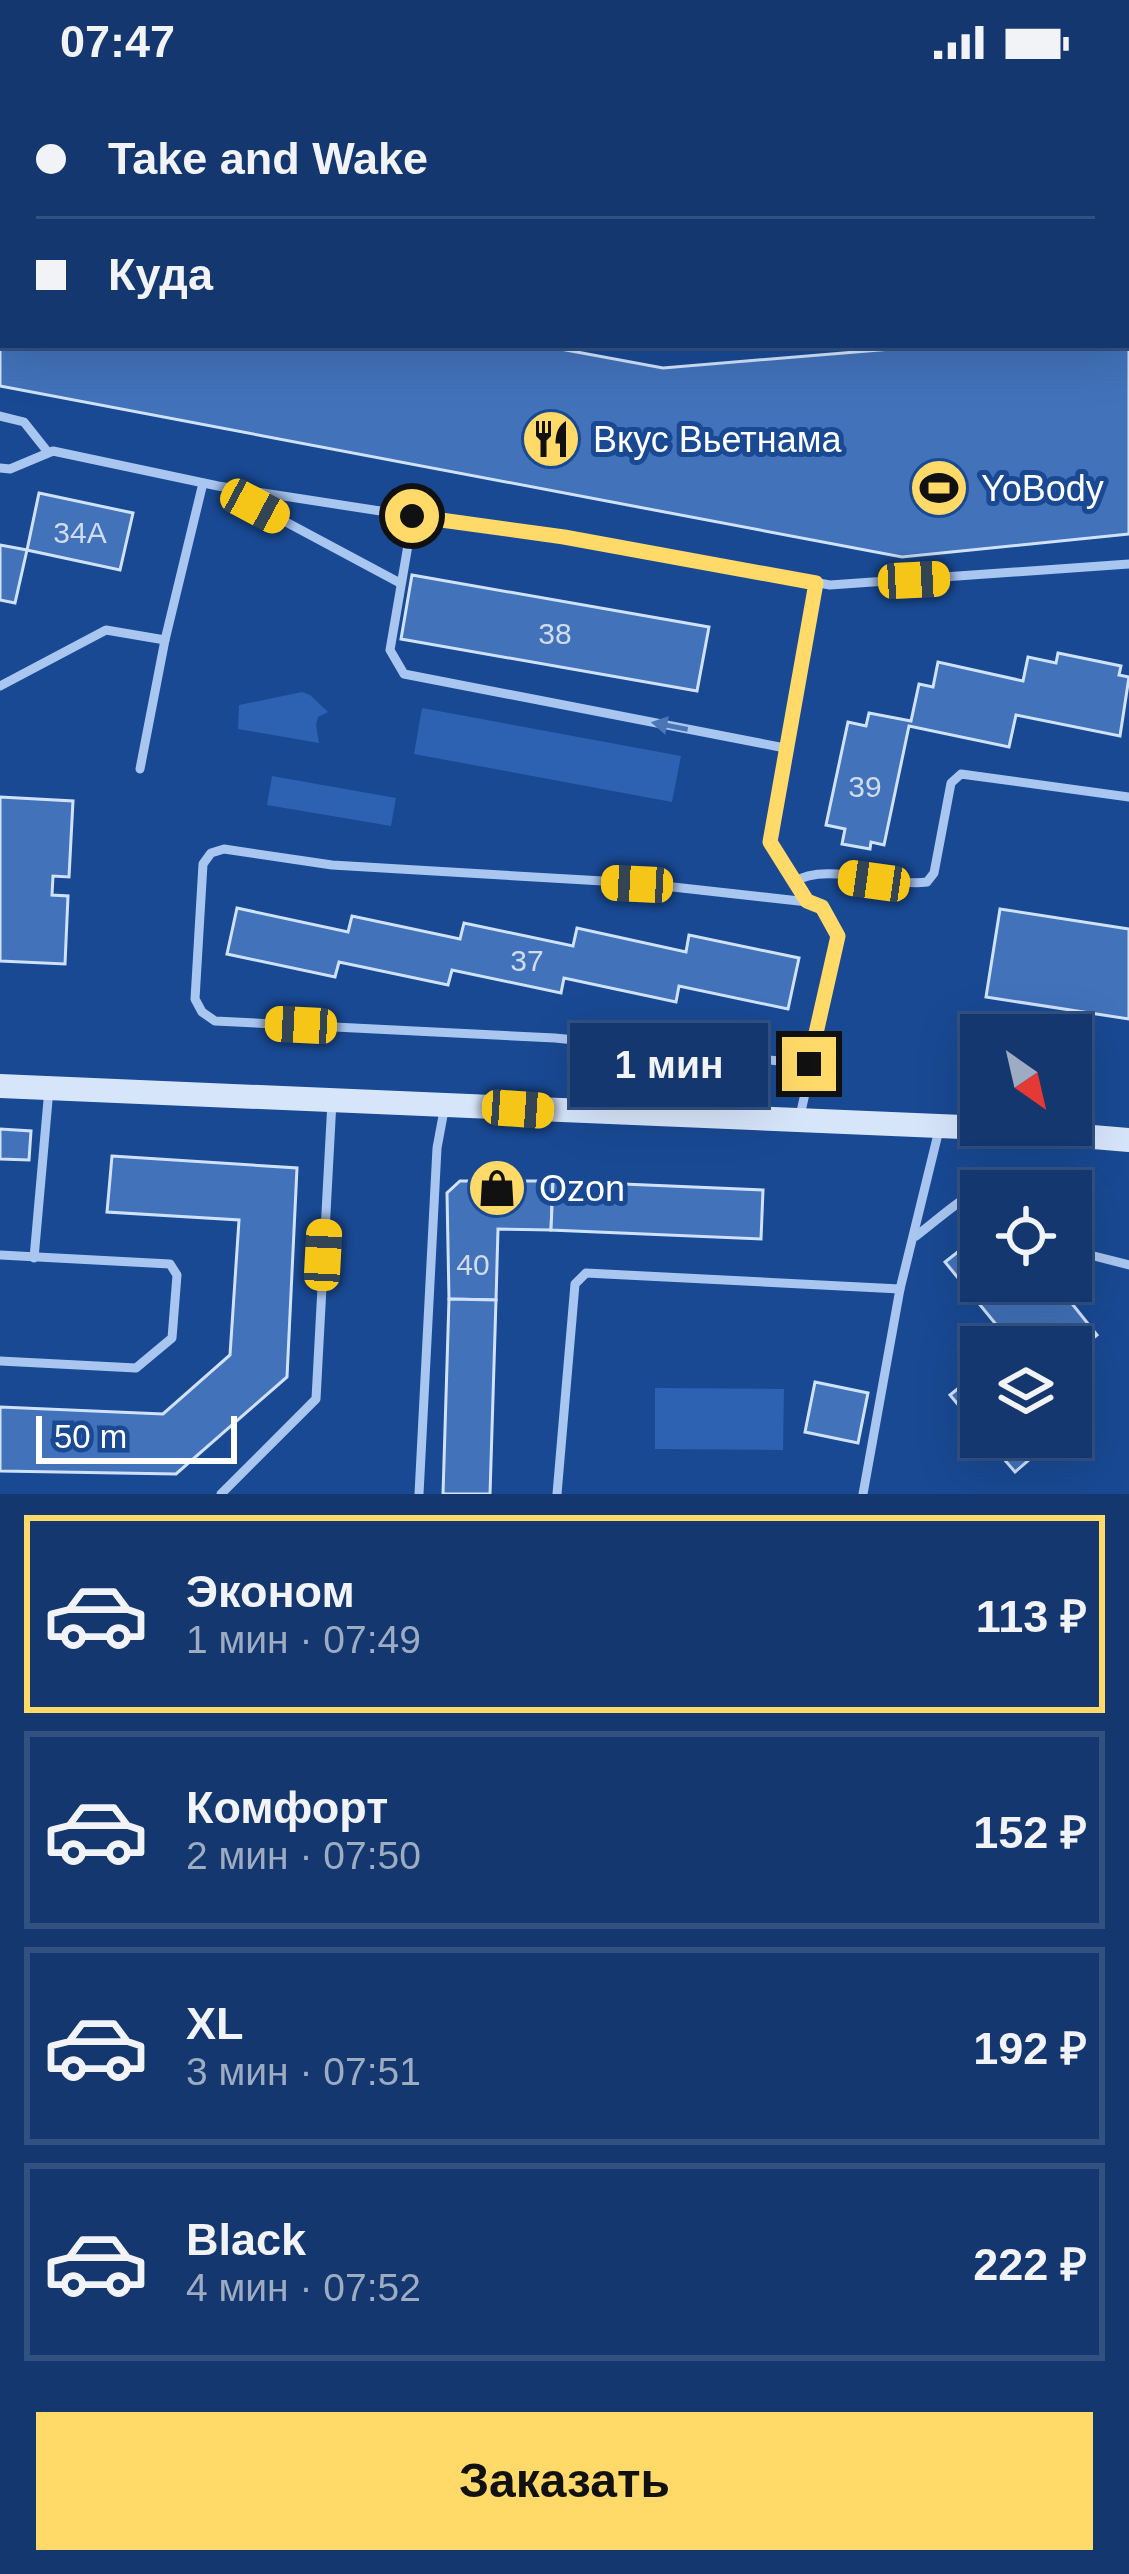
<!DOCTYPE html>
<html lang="ru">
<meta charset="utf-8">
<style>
:root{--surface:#13376e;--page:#1c3f73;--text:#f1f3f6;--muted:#9dacc2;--line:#325181;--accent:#ffda68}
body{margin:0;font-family:Helvetica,sans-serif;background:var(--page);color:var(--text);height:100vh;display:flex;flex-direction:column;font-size:45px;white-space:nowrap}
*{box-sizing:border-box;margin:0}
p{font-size:39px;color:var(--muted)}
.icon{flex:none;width:66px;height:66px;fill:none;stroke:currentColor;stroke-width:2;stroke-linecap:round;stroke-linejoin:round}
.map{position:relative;height:1410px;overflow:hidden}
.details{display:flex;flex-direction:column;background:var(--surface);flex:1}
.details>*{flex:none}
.top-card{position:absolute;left:0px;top:0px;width:1131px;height:264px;box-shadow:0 12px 48px #0002,0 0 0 3px var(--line);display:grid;align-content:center;height:264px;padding:0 36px;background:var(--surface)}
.needle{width:78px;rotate:146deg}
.fabs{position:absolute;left:960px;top:930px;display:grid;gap:24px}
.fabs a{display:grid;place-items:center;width:132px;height:132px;border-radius:0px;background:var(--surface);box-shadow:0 12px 48px #0002,0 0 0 3px var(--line);font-size:60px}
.scale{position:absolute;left:36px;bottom:30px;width:201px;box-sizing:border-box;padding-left:12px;border:6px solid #fff;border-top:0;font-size:33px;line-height:42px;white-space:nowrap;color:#fff;-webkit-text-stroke:9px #194993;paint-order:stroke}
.end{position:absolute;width:54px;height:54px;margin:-27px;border:15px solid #ffda68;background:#111;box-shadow:0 0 0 6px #111}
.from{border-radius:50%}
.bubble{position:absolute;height:84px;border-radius:0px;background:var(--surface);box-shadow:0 12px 48px #0002,0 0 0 3px var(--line);font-size:39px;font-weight:700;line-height:84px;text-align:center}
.car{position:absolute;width:36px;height:72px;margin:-36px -18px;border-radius:15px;box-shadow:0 0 9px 3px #0007;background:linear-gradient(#f5c518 24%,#345 0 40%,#f5c518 0 76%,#345 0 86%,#f5c518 0)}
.top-card b{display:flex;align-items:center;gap:42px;height:114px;font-size:45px}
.top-card b+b{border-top:3px solid var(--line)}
.top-card i{width:30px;height:30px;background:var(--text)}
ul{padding:21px 0 0;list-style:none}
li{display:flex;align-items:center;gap:36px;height:198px;margin:0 24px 18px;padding:0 12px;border:6px solid var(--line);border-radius:0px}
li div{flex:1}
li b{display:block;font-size:45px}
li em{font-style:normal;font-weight:700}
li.current{border-color:var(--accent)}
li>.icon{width:108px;height:108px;stroke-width:1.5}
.primary-button{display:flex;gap:24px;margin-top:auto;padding:24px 36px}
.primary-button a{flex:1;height:138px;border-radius:0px;background:var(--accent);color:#111;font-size:48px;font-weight:700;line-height:138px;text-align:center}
.status{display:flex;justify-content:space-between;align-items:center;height:84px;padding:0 60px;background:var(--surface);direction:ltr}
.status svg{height:33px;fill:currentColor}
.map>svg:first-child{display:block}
.green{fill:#2c62b1}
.building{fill:#4272ba;stroke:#d0e2fb;stroke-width:3}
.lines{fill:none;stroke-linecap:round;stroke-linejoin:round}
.lane{stroke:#a9c6f0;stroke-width:9}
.secondary{stroke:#d7e5fb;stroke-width:24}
.oneway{fill:#4b75b4}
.route{stroke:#ffda68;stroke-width:15}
.labels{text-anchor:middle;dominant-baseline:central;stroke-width:10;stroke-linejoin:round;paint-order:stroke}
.number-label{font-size:30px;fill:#d0dcee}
.poi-label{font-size:36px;fill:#fff;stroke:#194993;text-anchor:start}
</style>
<div class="status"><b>07:47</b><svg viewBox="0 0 49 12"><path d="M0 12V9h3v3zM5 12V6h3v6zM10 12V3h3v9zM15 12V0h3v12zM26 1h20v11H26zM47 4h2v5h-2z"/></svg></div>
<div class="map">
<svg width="1129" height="1410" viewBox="0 0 1129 1410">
<rect width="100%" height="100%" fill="#194993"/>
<g class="green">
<polygon points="302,608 310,611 328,628 318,633 316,641 319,659 238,645 239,621"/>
<polygon points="422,624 681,672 672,718 414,670"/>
<polygon points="272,692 396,714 391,742 267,721"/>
<polygon points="655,1304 784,1305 783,1366 655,1365"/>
</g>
<g class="building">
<polygon points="0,162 3,261 539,261 663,284 940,261 1128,261 1129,246 1129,450 902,473 0,302"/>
<polygon points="39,409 133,429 120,486 27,466"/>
<polygon points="0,461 27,466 15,519 0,516"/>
<polygon points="412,491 709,543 697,607 401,555"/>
<polygon points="1058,569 1121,582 1119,591 1129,593 1120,652 1016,631 1009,663 909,642 884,761 871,758 870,765 842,760 845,745 826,741 848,638 866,642 869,629 911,637 919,600 933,603 938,578 1023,597 1028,573 1056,579"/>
<polygon points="0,713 73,717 69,793 53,792 52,811 68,812 65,880 0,877"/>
<polygon points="237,824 348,848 352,832 460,855 464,839 573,862 577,844 686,868 689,851 799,874 788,925 679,902 676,918 564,894 561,909 452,886 448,901 339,878 335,893 227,870"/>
<polygon points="1000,825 1129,845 1129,935 986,913"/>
<polygon points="0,1045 31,1047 29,1076 0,1075"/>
<polygon points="112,1072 297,1084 287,1293 176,1390 0,1387 0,1323 163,1330 230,1271 239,1136 107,1128"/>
<polygon points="460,1097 553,1097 551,1146 498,1145 496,1216 449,1215 447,1109"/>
<polygon points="553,1097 763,1106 761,1155 551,1146"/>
<polygon points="973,1156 981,1164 981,1197 1054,1197 1097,1251 1071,1272 1071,1263 1009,1263 1012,1260 945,1178"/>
<polygon points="449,1215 496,1216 490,1410 443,1410"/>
<polygon points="981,1286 981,1348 950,1311"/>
<polygon points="815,1298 868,1309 858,1359 805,1348"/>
<polygon points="985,1353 1038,1353 1037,1369 1015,1388"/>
</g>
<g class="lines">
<g class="lane">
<polyline points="575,0 582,3"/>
<polyline points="0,45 3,46"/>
<polyline points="0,73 3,74"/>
<polyline points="1128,193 1129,193"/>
<polyline points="1128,212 1129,212"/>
<polyline points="0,332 24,338 47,367"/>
<polyline points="0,384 10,385 53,367 218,402 413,432"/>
<polyline points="228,407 400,499"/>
<polyline points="0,602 106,546 165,556"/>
<polyline points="785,664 404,590 390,566 413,432 564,453 830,501 1129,480"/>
<polyline points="140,685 165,556 203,399"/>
<path d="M794 798C824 777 889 803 927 798L934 789 951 699 961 690 1129 713"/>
<polyline points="807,817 770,758 816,499"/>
<polyline points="800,1032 839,857 826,828 817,819 637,799 332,781 224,765 211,769 203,780 195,915 202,928 215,937 555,954 809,980"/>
<polyline points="1071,1150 1090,1171 1129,1181"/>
<path d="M916 1152C949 1128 993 1079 1035 1107"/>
<polyline points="0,1171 170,1180 177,1191 172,1254 136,1284 0,1277"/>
<polyline points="34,1174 49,1005"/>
<polyline points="221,1410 316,1315 332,1017"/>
<polyline points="419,1410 437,1064 445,1021"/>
<polyline points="557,1410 575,1200 586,1189 900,1205"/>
<polyline points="863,1410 900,1205 939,1046"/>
</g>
<g class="secondary">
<polyline points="418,0 433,3"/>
<polyline points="0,1 12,3"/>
<polyline points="1128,84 1129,84"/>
<polyline points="1128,171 1129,171"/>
<polyline points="0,1002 986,1044 1129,1056"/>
</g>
</g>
<defs><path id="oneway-solid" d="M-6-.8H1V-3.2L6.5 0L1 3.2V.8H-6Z" transform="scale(3)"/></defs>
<use class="oneway" href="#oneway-solid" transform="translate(670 642) rotate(-169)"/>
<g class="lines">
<polyline class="route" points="412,432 564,453 816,499 770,758 807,817 822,823 838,852 809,980"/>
</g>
<defs>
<symbol id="restaurant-disc" viewBox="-11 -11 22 22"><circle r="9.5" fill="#ffda68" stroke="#194993"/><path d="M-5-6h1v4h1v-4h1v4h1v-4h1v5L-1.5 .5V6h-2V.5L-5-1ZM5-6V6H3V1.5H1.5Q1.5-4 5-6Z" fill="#111"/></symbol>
<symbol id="stadium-disc" viewBox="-11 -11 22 22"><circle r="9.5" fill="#ffda68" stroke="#194993"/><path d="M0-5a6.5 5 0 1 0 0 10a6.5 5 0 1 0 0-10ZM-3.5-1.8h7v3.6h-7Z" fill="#111"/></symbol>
<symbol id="shop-disc" viewBox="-11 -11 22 22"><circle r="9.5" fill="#ffda68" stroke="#194993"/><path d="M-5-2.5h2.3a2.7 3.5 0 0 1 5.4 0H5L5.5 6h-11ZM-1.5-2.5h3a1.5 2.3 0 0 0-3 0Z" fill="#111"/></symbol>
</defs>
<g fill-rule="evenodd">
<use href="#restaurant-disc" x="518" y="322" width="66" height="66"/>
<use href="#stadium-disc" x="906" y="371" width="66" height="66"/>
<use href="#shop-disc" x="464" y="1071" width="66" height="66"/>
</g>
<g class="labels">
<g class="number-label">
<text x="80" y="448">34А</text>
<text x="555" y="549">38</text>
<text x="865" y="702">39</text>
<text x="527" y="876">37</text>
<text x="473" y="1180">40</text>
</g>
<g class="poi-label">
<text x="593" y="355">Вкус Вьетнама</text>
<text x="981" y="404">YoBody</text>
<text x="539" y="1104">Ozon</text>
</g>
</g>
</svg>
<div class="fabs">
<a><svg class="needle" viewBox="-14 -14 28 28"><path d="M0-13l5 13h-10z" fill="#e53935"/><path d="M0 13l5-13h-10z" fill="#9dacc2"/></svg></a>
<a><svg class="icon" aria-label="locate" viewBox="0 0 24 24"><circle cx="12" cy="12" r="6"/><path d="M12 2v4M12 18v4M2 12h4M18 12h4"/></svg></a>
<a><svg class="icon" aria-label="layers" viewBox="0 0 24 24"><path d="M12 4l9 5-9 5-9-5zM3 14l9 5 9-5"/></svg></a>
</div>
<div class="scale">50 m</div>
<i class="end from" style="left:412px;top:432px"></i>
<i class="end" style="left:809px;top:980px"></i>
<div class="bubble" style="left:570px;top:939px;width:198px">1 мин</div>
<i class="car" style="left:255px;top:422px;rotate:118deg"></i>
<i class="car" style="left:914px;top:496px;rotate:87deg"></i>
<i class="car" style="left:874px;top:797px;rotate:278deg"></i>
<i class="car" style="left:637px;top:800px;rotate:273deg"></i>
<i class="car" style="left:301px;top:941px;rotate:273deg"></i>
<i class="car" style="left:518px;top:1025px;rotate:94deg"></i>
<i class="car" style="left:323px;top:1171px;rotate:3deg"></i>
<div class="top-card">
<b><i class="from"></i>Take and Wake</b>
<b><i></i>Куда</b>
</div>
</div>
<section class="details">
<ul>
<li class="current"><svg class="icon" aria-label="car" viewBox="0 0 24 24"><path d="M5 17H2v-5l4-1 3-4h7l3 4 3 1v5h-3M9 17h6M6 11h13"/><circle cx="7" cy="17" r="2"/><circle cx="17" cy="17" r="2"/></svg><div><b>Эконом</b><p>1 мин · 07:49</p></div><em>113 ₽</em></li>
<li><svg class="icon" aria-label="car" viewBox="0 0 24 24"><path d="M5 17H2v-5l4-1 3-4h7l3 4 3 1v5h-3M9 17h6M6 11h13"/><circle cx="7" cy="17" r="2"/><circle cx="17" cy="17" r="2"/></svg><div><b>Комфорт</b><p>2 мин · 07:50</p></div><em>152 ₽</em></li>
<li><svg class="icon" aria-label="car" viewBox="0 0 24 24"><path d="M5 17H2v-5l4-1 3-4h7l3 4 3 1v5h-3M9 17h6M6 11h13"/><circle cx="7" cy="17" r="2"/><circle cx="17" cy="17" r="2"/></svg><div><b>XL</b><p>3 мин · 07:51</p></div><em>192 ₽</em></li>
<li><svg class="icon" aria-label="car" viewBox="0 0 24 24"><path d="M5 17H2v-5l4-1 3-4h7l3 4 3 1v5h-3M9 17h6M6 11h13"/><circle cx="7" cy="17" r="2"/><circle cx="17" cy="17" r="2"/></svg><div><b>Black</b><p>4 мин · 07:52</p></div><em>222 ₽</em></li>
</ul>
<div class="primary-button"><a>Заказать</a></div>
</section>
